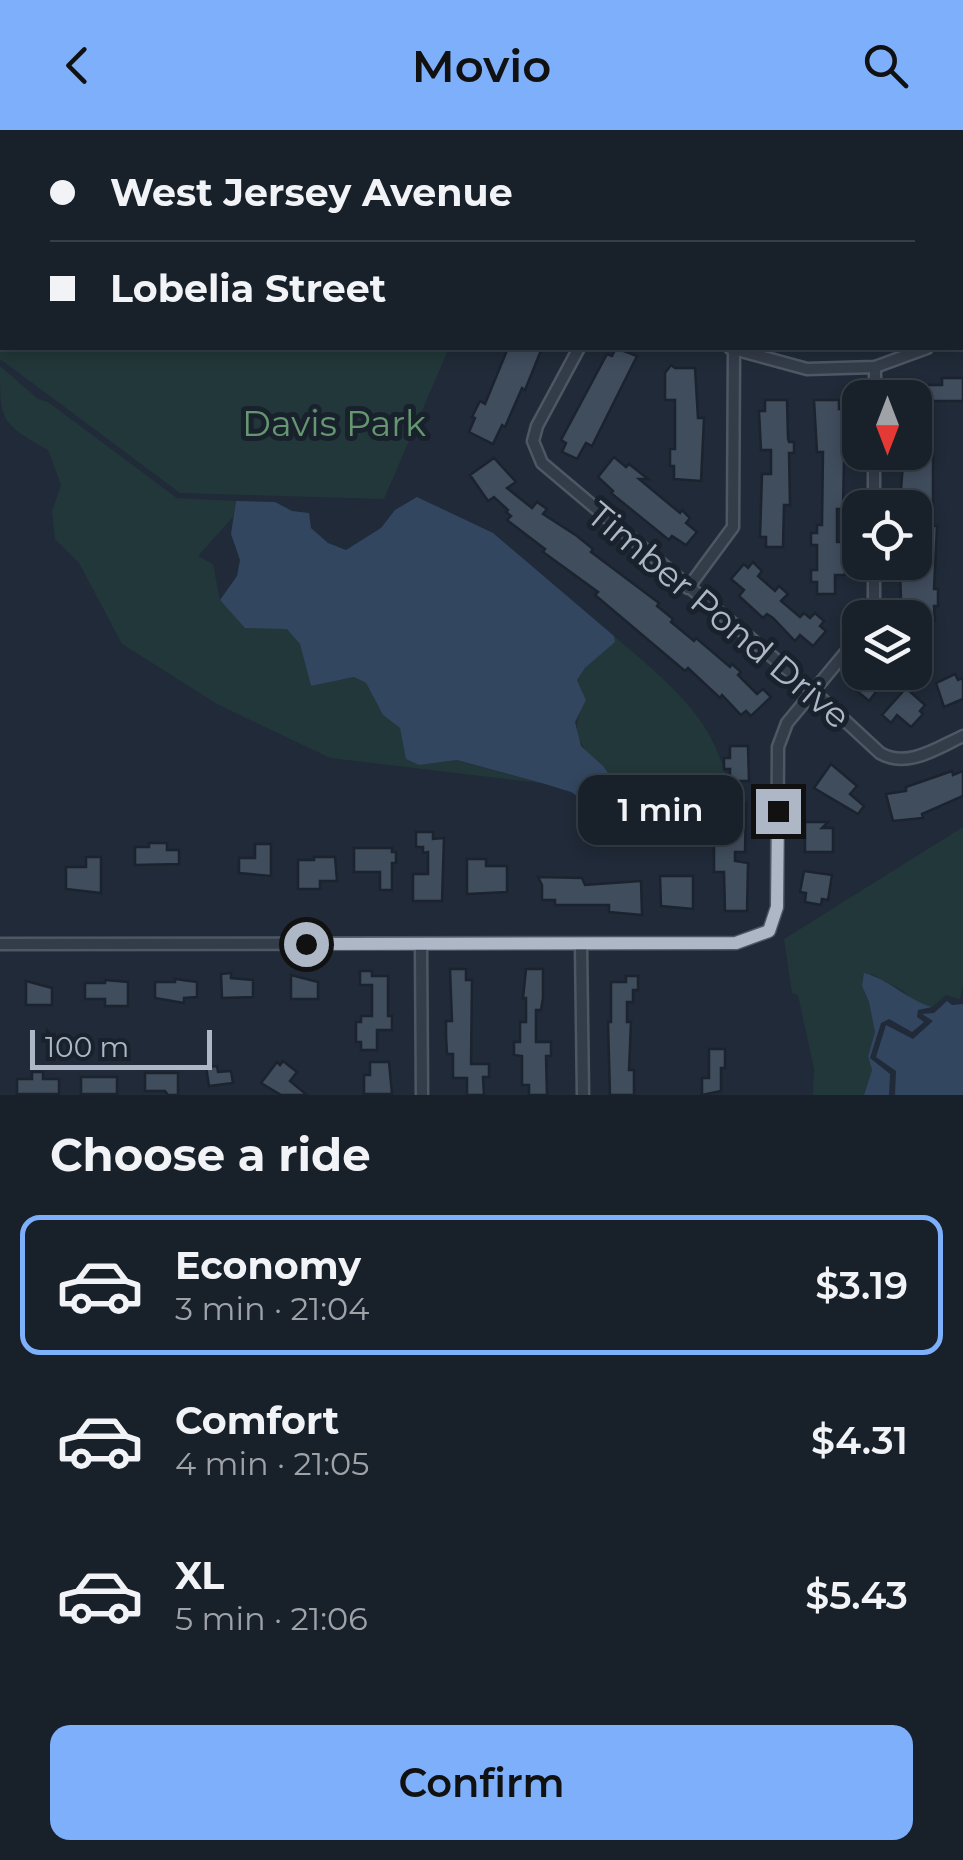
<!DOCTYPE html>
<meta charset="utf-8">
<style>
:root{--surface:#18202a;--page:#212832;--text:#f1f3f6;--muted:#9fa3a8;--line:#363e47;--accent:#7daffb}
body{margin:0;font-family:Montserrat,sans-serif;background:var(--page);color:var(--text);height:100vh;display:flex;flex-direction:column;font-size:38px;white-space:nowrap}
*{box-sizing:border-box;margin:0}
p{font-size:32px;color:var(--muted)}
.icon{flex:none;width:55px;height:55px;fill:none;stroke:currentColor;stroke-width:2;stroke-linecap:round;stroke-linejoin:round}
.map{position:relative;height:965px;overflow:hidden}
.sheet{display:flex;flex-direction:column;background:var(--surface);flex:1}
.sheet>*{flex:none}
.top-card{position:absolute;left:0px;top:0px;width:965px;height:220px;box-shadow:0 5px 15px #0003,0 0 0 2px var(--line);display:grid;align-content:center;height:220px;padding:0 50px;background:var(--surface)}
.needle{width:65px;rotate:180deg}
.fabs{position:absolute;left:842px;top:250px;display:grid;gap:20px}
.fabs a{display:grid;place-items:center;width:90px;height:90px;border-radius:20px;background:var(--surface);box-shadow:0 5px 15px #0003,0 0 0 2px var(--line);font-size:50px}
.scale{position:absolute;left:30px;bottom:25px;width:182px;box-sizing:border-box;padding-left:10px;border:5px solid #adb7c5;border-top:0;font-size:28px;line-height:35px;white-space:nowrap;color:#adb7c5;-webkit-text-stroke:8px #19212d;paint-order:stroke}
.end{position:absolute;width:45px;height:45px;margin:-22px;border:12px solid #adb7c5;background:#111;box-shadow:0 0 0 5px #111}
.from{border-radius:50%}
.bubble{position:absolute;height:70px;border-radius:20px;background:var(--surface);box-shadow:0 5px 15px #0003,0 0 0 2px var(--line);font-size:32px;font-weight:600;line-height:70px;text-align:center}
.top-card b{display:flex;align-items:center;gap:35px;height:95px;font-size:38px}
.top-card b+b{border-top:2px solid var(--line)}
.top-card i{width:25px;height:25px;background:var(--text)}
ul{padding:0;list-style:none}
li{display:flex;align-items:center;gap:30px;height:140px;margin:0 20px 15px;padding:0 30px;border:5px solid transparent;border-radius:20px}
li div{flex:1}
li b{display:block;font-size:38px}
li em{font-style:normal;font-weight:600}
li.active{border-color:var(--accent)}
li>.icon{width:90px;height:90px;stroke-width:1.5}
h2{padding:0 50px;font-size:45px;line-height:120px}
.action{display:flex;gap:20px;margin-top:auto;padding:20px 50px}
.action a{flex:1;height:115px;border-radius:20px;background:var(--accent);color:#111;font-size:40px;font-weight:600;line-height:115px;text-align:center}
header{display:flex;justify-content:space-between;align-items:center;height:130px;padding:0 50px;background:var(--accent);color:#111;font-size:45px;font-weight:600}
.map>svg:first-child{display:block}
.green{fill:#223739}
.water{fill:#324660}
.building{fill:#404d5d;stroke:#1b232f;stroke-width:2.5}
.lines{fill:none;stroke-linecap:round;stroke-linejoin:round}
.minor-casing{stroke:#4e5763;stroke-width:15}
.minor{stroke:#333c49;stroke-width:10}
.route{stroke:#adb7c5;stroke-width:12}
.labels{text-anchor:middle;dominant-baseline:central;stroke-width:10;stroke-linejoin:round;paint-order:stroke}
.park-label{font-size:35px;fill:#64966f;stroke:#19212d}
.street-label{font-size:35px;fill:#adb7c5;stroke:#19212d}
</style>
<header><svg class="icon" aria-label="back" viewBox="0 0 24 24"><path d="M15 5l-7 7 7 7"/></svg>Movio<svg class="icon" aria-label="search" viewBox="0 0 24 24"><circle cx="10" cy="10" r="6"/><path d="M15 15l6 6"/></svg></header>
<div class="map">
<svg width="963" height="965" viewBox="0 0 963 965">
<rect width="100%" height="100%" fill="#202a38"/>
<g class="green">
<polygon points="0,0 963,0 963,65 962,2 2,2 2,218 449,218 384,369 180,363 0,229"/>
<path d="M0 236 38 269 48 272 177 368 236 371 233 387 198 426 213 434 220 470 258 498H287L300 513 311 556 354 547 366 553 383 585 400 598 405 617 419 635 457 630 540 653 330 628 217 574 122 514 79 433 55 409 52 381 61 355 48 320C0 293 0 291 0 236Z"/>
<path d="M614 506C661 547 713 585 726 649L706 665 701 695 617 689 608 681 619 682C625 627 552 628 586 570L577 550 585 538 614 512Z"/>
<polygon points="963,697 963,855 960,869 946,865 932,877 913,871 903,861 871,844 862,856 869,872 875,902 868,926 872,940 864,965 813,965 814,939 798,865 792,863 784,809"/>
</g>
<g class="water">
<polygon points="653,0 963,0 963,47 962,2"/>
<polygon points="417,367 493,403 614,506 615,512 585,538 577,550 586,570 575,592 581,616 604,637 626,672 619,682 599,680 571,662 545,654 457,630 419,635 406,629 400,598 383,585 366,553 354,547 311,556 300,514 287,499 245,498 220,470 237,446 240,430 231,404 236,371 275,372 292,381 309,383 311,398 328,413 346,420 381,398 395,380"/>
<path d="M864 843C889 849 907 870 932 877L918 880 917 887 924 892 912 902 889 889 881 893 870 928 890 944 889 965H864L872 940 868 926 875 902 869 872 862 856Z"/>
<polygon points="947,871 952,875 963,874 963,965 895,965 896,941 876,927 886,895 913,909 933,891 922,884 934,883"/>
</g>
<g class="building">
<polygon points="508,218 542,218 525,260 522,258 505,297 502,295 493,314 469,302 475,288 472,287 480,271 485,274"/>
<polygon points="616,218 637,226 592,316 586,313 577,329 562,322 566,313 561,310 607,224 612,226"/>
<polygon points="671,235 675,238 695,238 698,288 704,288 701,351 674,349 674,336 670,336 670,319 675,319 675,270 665,270 665,243"/>
<polygon points="942,248 963,248 963,271 932,271 930,313 933,313 933,396 937,396 934,459 938,459 938,476 934,476 935,491 915,491 915,488 908,488 908,471 901,471 900,439 904,439 904,432 915,432 915,371 900,371 904,322 915,322 915,264 920,264 920,255 942,255"/>
<polygon points="765,270 787,270 788,308 789,312 794,312 794,323 789,323 790,375 784,375 783,417 766,417 766,407 760,407 762,344 771,344 771,320 761,320 759,281 765,281"/>
<polygon points="814,270 839,270 839,279 845,279 843,379 837,379 837,412 845,412 845,445 835,445 835,464 817,464 817,452 811,452 811,440 817,440 817,415 811,415 811,403 817,403 817,395 822,395 823,322 817,322"/>
<polygon points="614,327 626,337 629,334 648,349 639,349 680,383 682,380 690,388 686,393 697,402 686,415 672,406 669,410 611,363 613,361 598,347"/>
<polygon points="494,328 516,352 507,358 532,378 537,372 547,379 543,384 577,406 593,419 591,422 659,473 657,476 673,489 671,492 694,511 696,508 730,537 732,534 741,542 738,545 757,564 763,559 771,567 751,586 746,581 741,585 722,565 720,568 688,538 685,541 595,465 598,462 543,422 545,419 507,390 511,386 506,382 508,380 494,367 488,371 470,345"/>
<polygon points="753,432 762,441 758,446 775,461 779,456 788,464 781,471 800,487 804,483 810,488 815,483 824,491 820,496 826,501 813,516 800,505 795,511 773,488 767,484 763,488 739,466 744,460 731,449 744,434 748,438"/>
<polygon points="862,542 891,542 869,571 851,556"/>
<polygon points="955,544 958,550 963,548 963,569 944,577 936,553"/>
<polygon points="906,558 925,575 920,581 923,584 911,597 897,585 891,593 882,585"/>
<polygon points="730,616 748,616 749,651 740,651 740,673 746,673 745,722 735,722 735,731 748,733 747,781 725,781 724,742 714,742 714,711 723,711 723,682 719,682 719,664 730,664 730,639 724,639 724,628 730,628"/>
<polygon points="831,634 857,656 850,664 864,676 858,684 814,658"/>
<polygon points="952,641 953,645 963,641 963,666 922,684 923,688 893,691 886,664 906,661 906,657"/>
<polygon points="805,692 828,692 822,698 833,698 833,722 805,722"/>
<polygon points="416,702 433,702 433,709 444,708 442,771 413,771 413,744 428,744 428,722 423,723 423,717 416,717"/>
<polygon points="149,713 167,713 167,720 179,720 179,734 135,735 135,717 149,717"/>
<polygon points="255,714 271,714 271,746 239,743 239,728 255,728"/>
<polygon points="354,718 392,718 392,722 396,722 396,733 392,733 392,760 380,760 380,742 354,742"/>
<polygon points="86,727 101,727 101,763 66,759 66,737 86,737"/>
<polygon points="314,727 335,727 337,751 320,751 320,759 298,759 298,730 314,730"/>
<polygon points="467,729 486,729 486,736 507,736 507,762 467,764"/>
<polygon points="804,741 832,745 828,770 822,769 821,775 805,772 806,763 800,762"/>
<polygon points="660,746 693,746 693,779 661,776"/>
<polygon points="538,747 582,748 585,755 641,751 642,785 609,782 609,775 555,775 555,770 542,770 542,755"/>
<polygon points="450,839 466,839 466,850 472,850 471,934 489,934 489,947 483,947 484,965 467,965 467,948 453,948 453,924 447,924 446,906 446,891 452,891"/>
<polygon points="526,839 543,839 543,868 541,880 536,880 536,912 551,912 551,926 546,926 547,965 529,965 529,955 522,955 522,926 514,925 514,912 520,912 520,892 526,892 526,868 523,868"/>
<polygon points="360,841 372,841 372,846 388,846 388,886 392,886 392,900 377,900 377,920 361,920 361,912 356,912 356,892 361,892 361,886 372,886 372,855 360,855"/>
<polygon points="231,843 231,848 253,850 253,867 222,868 221,844"/>
<polygon points="291,845 318,852 318,869 291,869"/>
<polygon points="626,846 638,846 638,860 633,860 633,872 627,872 627,892 631,892 629,940 634,940 634,965 610,965 608,892 611,892 611,852 626,852"/>
<polygon points="175,849 197,852 197,867 184,868 184,873 155,868 155,852 175,852"/>
<polygon points="105,850 128,852 128,876 105,876 105,869 85,869 85,853 105,853"/>
<polygon points="26,851 52,858 52,875 26,875"/>
<polygon points="709,919 725,919 725,938 721,938 721,961 702,965 702,948 709,948"/>
<polygon points="283,931 297,942 290,951 307,965 281,965 261,953 277,932 280,935"/>
<polygon points="370,932 389,932 392,964 364,964 364,945 370,945"/>
<polygon points="217,936 218,942 231,941 233,953 209,956 206,937"/>
<polygon points="32,942 43,942 43,949 59,949 59,964 17,964 17,949 32,949"/>
<polygon points="145,943 178,943 178,965 168,965 165,961 145,961"/>
<rect x="81" y="947" width="36" height="17"/>
</g>
<g class="lines">
<defs>
<g id="minor">
<polyline points="962,193 963,193"/>
<path d="M579 218 537 296 533 311 542 333 813 561 880 623C907 639 937 618 963 606"/>
<polyline points="730,218 807,239 875,237 927,218"/>
<polyline points="875,268 875,237"/>
<polyline points="874,378 874,322"/>
<polyline points="688,458 733,397 734,219"/>
<polyline points="871,488 874,480 874,432"/>
<polyline points="0,814 736,813 769,801 777,777 778,617 787,593 860,505"/>
<polyline points="421,815 422,965"/>
<polyline points="581,815 583,965"/>
</g>
</defs>
<use href="#minor" class="minor-casing"/>
<use href="#minor" class="minor"/>
</g>
<g class="lines">
<polyline class="route" points="306,814 736,813 769,801 777,777 778,681"/>
</g>
<g class="labels">
<g class="park-label">
<text x="334" y="293">Davis Park</text>
</g>
<g class="street-label">
<text transform="translate(719 485) rotate(40)">Timber Pond Drive</text>
</g>
</g>
</svg>
<div class="fabs">
<a><svg class="needle" viewBox="-14 -14 28 28"><path d="M0-13l5 13h-10z" fill="#e53935"/><path d="M0 13l5-13h-10z" fill="#9fa3a8"/></svg></a>
<a><svg class="icon" aria-label="locate" viewBox="0 0 24 24"><circle cx="12" cy="12" r="6"/><path d="M12 2v4M12 18v4M2 12h4M18 12h4"/></svg></a>
<a><svg class="icon" aria-label="layers" viewBox="0 0 24 24"><path d="M12 4l9 5-9 5-9-5zM3 14l9 5 9-5"/></svg></a>
</div>
<div class="scale">100 m</div>
<i class="end from" style="left:306px;top:814px"></i>
<i class="end" style="left:778px;top:681px"></i>
<div class="bubble" style="left:578px;top:645px;width:165px">1 min</div>
<div class="top-card">
<b><i class="from"></i>West Jersey Avenue</b>
<b><i></i>Lobelia Street</b>
</div>
</div>
<section class="sheet">
<h2>Choose a ride</h2>
<ul>
<li class="active"><svg class="icon" aria-label="car" viewBox="0 0 24 24"><path d="M5 17H2v-5l4-1 3-4h7l3 4 3 1v5h-3M9 17h6M6 11h13"/><circle cx="7" cy="17" r="2"/><circle cx="17" cy="17" r="2"/></svg><div><b>Economy</b><p>3 min · 21:04</p></div><em>$3.19</em></li>
<li><svg class="icon" aria-label="car" viewBox="0 0 24 24"><path d="M5 17H2v-5l4-1 3-4h7l3 4 3 1v5h-3M9 17h6M6 11h13"/><circle cx="7" cy="17" r="2"/><circle cx="17" cy="17" r="2"/></svg><div><b>Comfort</b><p>4 min · 21:05</p></div><em>$4.31</em></li>
<li><svg class="icon" aria-label="car" viewBox="0 0 24 24"><path d="M5 17H2v-5l4-1 3-4h7l3 4 3 1v5h-3M9 17h6M6 11h13"/><circle cx="7" cy="17" r="2"/><circle cx="17" cy="17" r="2"/></svg><div><b>XL</b><p>5 min · 21:06</p></div><em>$5.43</em></li>
</ul>
<div class="action"><a>Confirm</a></div>
</section>
